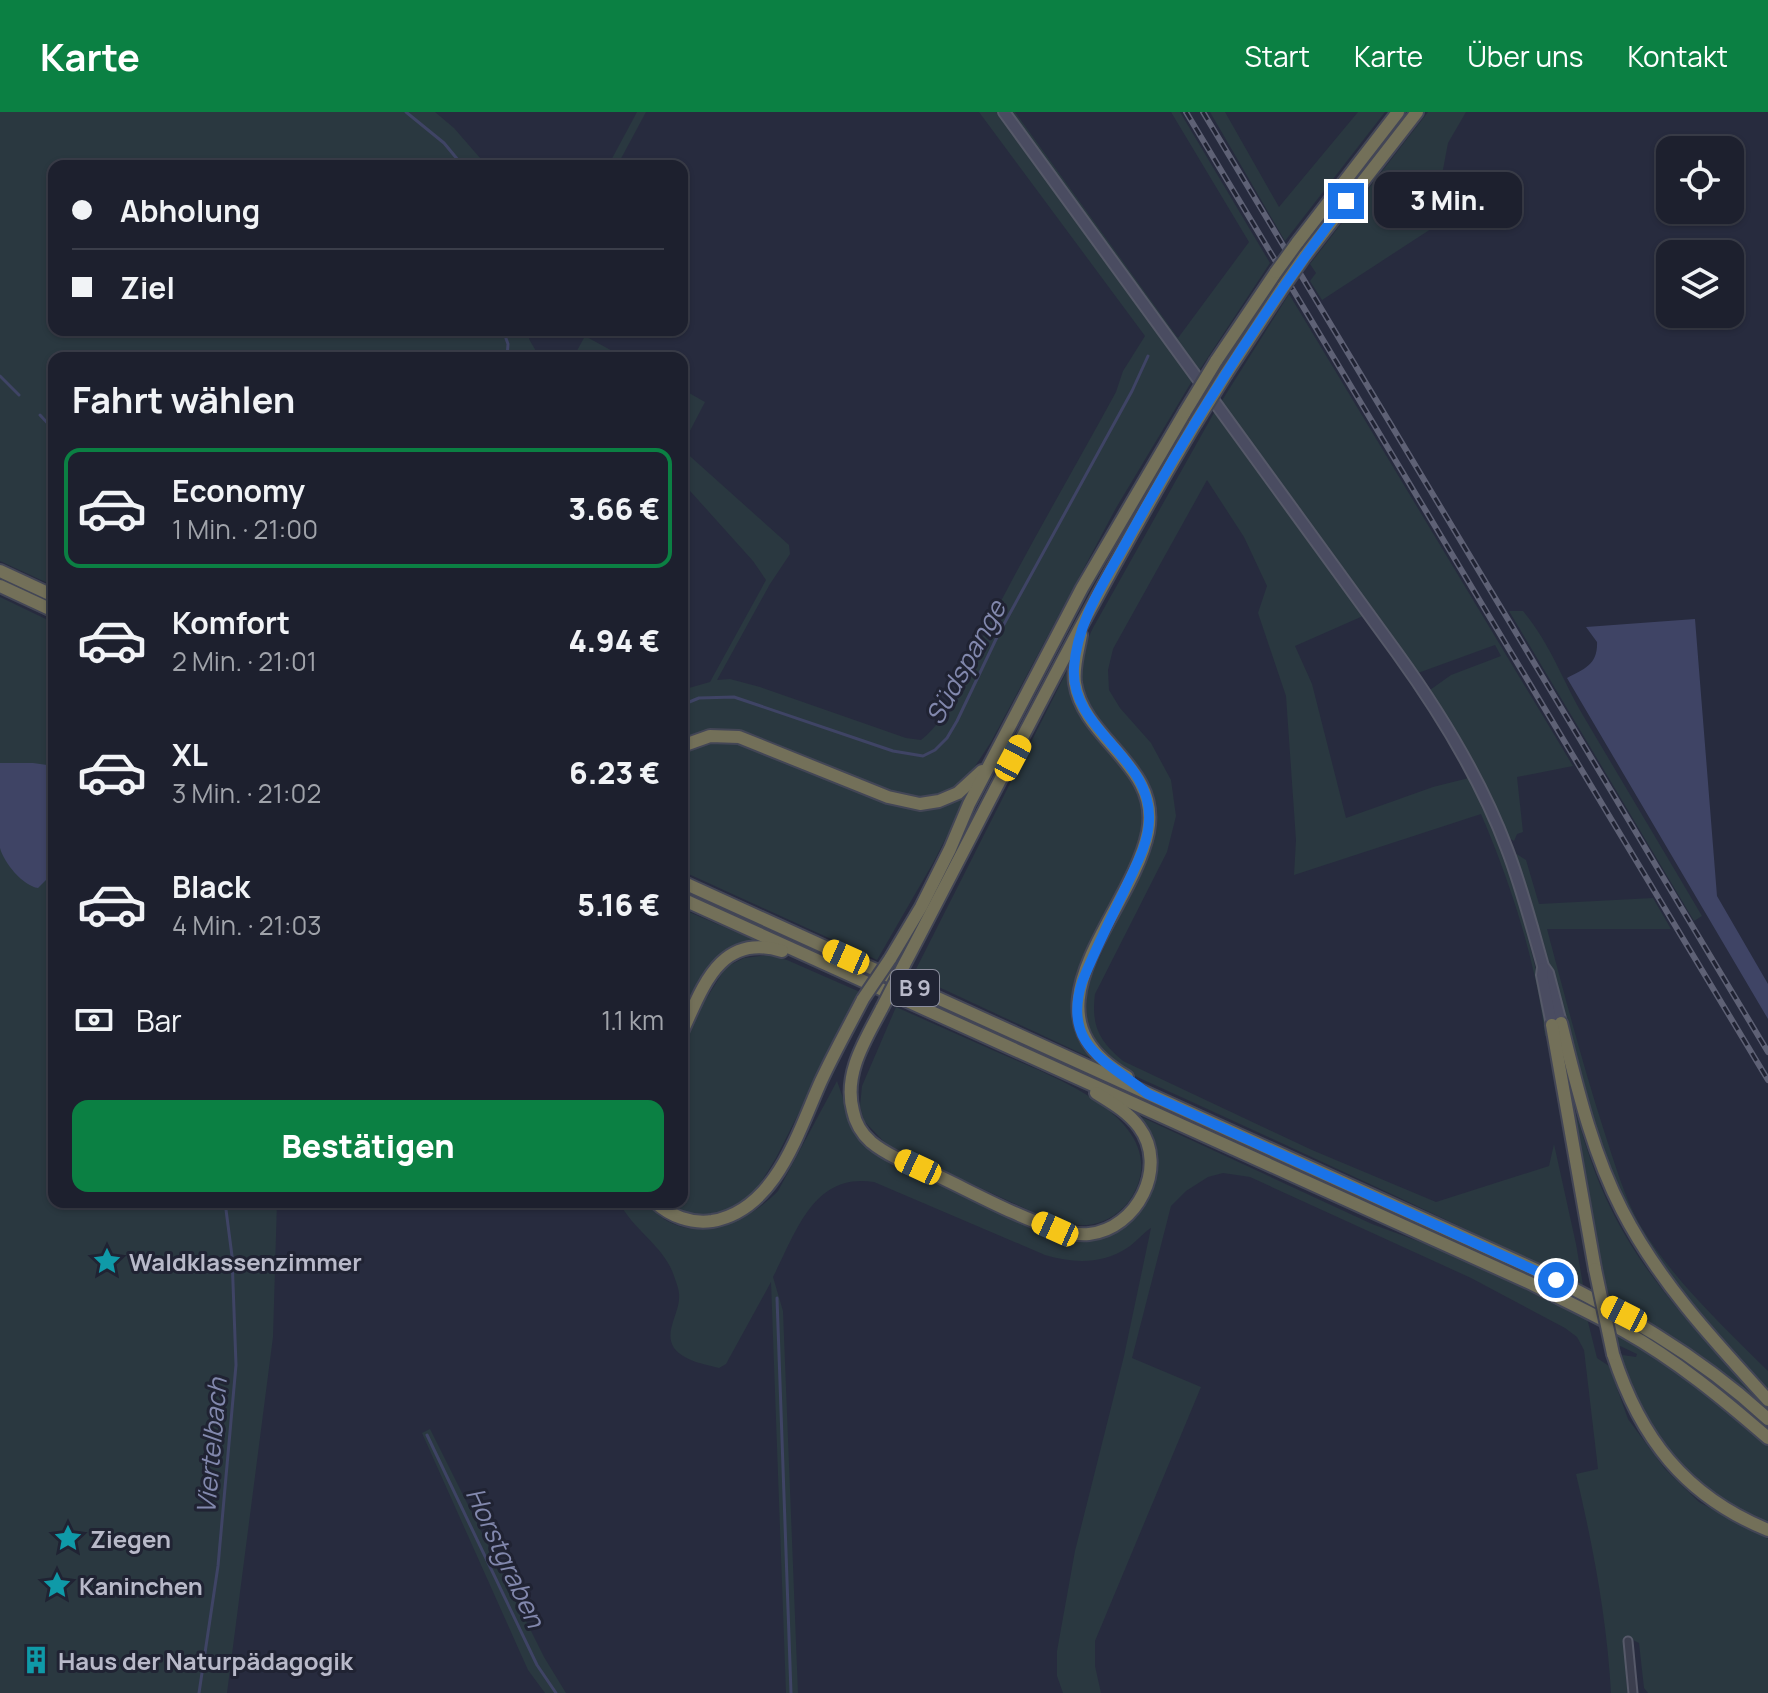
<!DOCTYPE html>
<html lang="de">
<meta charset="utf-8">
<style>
:root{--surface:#1d202e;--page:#252836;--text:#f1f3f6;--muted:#a0a3aa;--line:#3b3e4a;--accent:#0b8043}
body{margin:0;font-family:Manrope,sans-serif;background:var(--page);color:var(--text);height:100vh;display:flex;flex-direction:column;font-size:30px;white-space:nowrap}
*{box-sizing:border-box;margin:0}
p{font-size:26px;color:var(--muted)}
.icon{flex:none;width:44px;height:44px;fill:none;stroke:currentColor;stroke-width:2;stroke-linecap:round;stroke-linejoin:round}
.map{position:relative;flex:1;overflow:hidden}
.drawer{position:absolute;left:48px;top:240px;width:640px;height:856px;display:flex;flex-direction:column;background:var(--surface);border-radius:16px;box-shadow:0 2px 6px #0004,0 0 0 2px var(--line)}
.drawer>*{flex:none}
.banner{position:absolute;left:48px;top:48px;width:640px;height:176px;border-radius:16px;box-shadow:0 2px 6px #0004,0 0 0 2px var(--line);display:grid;align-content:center;height:176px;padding:0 24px;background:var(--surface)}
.tools{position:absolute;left:1656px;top:24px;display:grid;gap:16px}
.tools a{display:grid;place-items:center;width:88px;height:88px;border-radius:16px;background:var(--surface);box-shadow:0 2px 6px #0004,0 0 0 2px var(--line);font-size:40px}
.end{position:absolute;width:36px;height:36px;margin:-18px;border:10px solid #1a73e8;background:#fff;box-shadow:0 0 0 4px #fff}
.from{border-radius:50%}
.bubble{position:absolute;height:56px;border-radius:16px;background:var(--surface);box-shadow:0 2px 6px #0004,0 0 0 2px var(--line);font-size:26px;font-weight:800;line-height:56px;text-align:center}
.car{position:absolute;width:24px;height:48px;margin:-24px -12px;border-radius:10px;box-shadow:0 0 6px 2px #0007;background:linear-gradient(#f5c518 24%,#345 0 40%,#f5c518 0 76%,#345 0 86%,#f5c518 0)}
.banner b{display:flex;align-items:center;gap:28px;height:76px;font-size:30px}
.banner b+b{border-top:2px solid var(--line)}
.banner i{width:20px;height:20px;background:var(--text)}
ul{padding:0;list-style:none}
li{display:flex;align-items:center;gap:24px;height:120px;margin:0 16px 12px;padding:0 8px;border:4px solid transparent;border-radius:16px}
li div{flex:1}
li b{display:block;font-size:30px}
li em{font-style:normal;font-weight:800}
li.active{border-color:var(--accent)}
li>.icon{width:72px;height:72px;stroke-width:1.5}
h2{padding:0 24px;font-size:36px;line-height:96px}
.pay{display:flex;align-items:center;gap:20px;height:88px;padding:0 24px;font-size:30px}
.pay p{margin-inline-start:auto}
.action{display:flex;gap:16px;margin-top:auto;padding:16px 24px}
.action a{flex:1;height:92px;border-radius:16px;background:var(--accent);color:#fff;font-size:32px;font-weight:800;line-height:92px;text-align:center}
header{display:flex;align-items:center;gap:48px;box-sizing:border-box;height:112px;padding:0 40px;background:var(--accent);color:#fff}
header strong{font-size:38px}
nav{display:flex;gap:44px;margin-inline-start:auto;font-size:28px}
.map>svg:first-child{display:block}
.green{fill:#2a3840}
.water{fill:#3f4465}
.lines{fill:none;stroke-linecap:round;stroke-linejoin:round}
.stream{stroke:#3f4465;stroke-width:3}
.street-casing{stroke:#565969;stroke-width:11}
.secondary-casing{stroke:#565969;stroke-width:14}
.highway-casing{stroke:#434656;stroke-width:16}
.street{stroke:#3b3e4e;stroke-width:7}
.secondary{stroke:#4a4c61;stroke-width:10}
.highway{stroke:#737059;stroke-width:12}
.rail-casing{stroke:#5e6175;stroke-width:6}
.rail{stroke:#202333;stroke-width:3;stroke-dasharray:9;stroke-linecap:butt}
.highway-bridge-casing{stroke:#434656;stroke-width:16;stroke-linecap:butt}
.highway-bridge{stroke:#737059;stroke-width:12}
.route{stroke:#1a73e8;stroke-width:10}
.labels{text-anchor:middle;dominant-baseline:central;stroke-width:6;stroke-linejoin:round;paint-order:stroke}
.shield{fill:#202333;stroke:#8a8c9c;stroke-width:2}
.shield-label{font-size:22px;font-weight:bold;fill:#b8b9c9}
.poi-label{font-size:24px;font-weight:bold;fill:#b8b9c9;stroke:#202333;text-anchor:start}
.water-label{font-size:26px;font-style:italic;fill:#8288ad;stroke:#202333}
</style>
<header>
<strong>Karte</strong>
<nav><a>Start</a><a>Karte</a><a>Über uns</a><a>Kontakt</a></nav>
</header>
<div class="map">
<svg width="1768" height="1581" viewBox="0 0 1768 1581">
<rect width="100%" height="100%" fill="#272b3e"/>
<g class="green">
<polygon points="0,0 435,0 454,16 487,54 54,54 54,218 531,218 529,227 540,246 54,246 54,474 0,449"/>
<polygon points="637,0 646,0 617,54 608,54"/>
<path d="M979 0H1015L1178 226 1249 130 1171 0H1180L1270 151 1189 274 1116 396 991 630 968 665 951 679 930 686H910L858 667 750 621 709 618 682 627V578L710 570 766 468 753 449 682 370V337L789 433 790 442 770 472 717 568 730 567 760 575 906 626 921 628C954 602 967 554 986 518 1027 437 1073 359 1116 280L1123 259 1145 224Z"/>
<polygon points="1210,0 1225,0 1279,95 1358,0 1385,0 1285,129"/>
<polygon points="1428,0 1466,0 1448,31 1441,68 1437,113 1322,188 1310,169 1316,161 1310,152"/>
<polygon points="1289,182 1573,654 1517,665 1523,720 1517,722 1514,729 1509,726 1475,654 1430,578 1451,563 1501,544 1495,533 1418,561 1221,290"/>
<polygon points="585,224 625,246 573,246"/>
<polygon points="682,277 705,290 682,334"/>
<path d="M1215 299 1363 504 1295 534 1312 572 1346 706 1433 675 1469 666C1511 753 1532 830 1550 924H1545C1536 849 1511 772 1481 702L1294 763 1296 728 1286 584 1258 501 1267 474 1244 425 1207 368 1113 537 1108 558 1109 578 1120 596 1151 631 1171 668 1176 704 1167 740 1095 882C1091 914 1099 929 1123 949L1312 1038 1436 1090 1549 1054 1554 1032 1576 1132 1583 1173C1431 1100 1278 1029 1124 959L1113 953 1088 923 1082 884 1150 734C1178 627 1040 618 1094 514Z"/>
<polygon points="0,485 54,511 54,1090 277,1090 273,1225 227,1581 0,1581"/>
<path d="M1509 499H1523C1550 531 1563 569 1584 605 1623 671 1663 738 1702 804L1694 809Z"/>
<polygon points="1070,553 1070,566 1136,671 1144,701 1137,737 1078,865 1071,888 1073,914 1093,947 913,863"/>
<polygon points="711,629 736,630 902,692 971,677 933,751 877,848 682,759 682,640 698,632"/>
<path d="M1515 741 1526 748 1539 792 1653 786 1671 817H1547C1565 885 1583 954 1605 1022 1615 1052 1624 1085 1640 1113 1673 1168 1723 1214 1768 1259V1277L1710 1215 1648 1136 1605 1053 1540 818Z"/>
<polygon points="682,797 757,829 732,836 682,912"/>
<path d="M767 843 787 848 860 880 776 1046C767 1060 759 1076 746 1088 723 1108 688 1108 664 1090H682V935L701 895 726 855 744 846Z"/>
<path d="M896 895C930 910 963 925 997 940 1044 961 1159 1001 1139 1069 1136 1078 1131 1088 1124 1095 1102 1117 1078 1116 1050 1108L887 1033 864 1009 860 994 862 974Z"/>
<path d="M837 969 853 1014 861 1025 1057 1122 1095 1125 1145 1089 1146 1019 1137 1003 1372 1112 1439 1137 1587 1206 1597 1246 1609 1254 1628 1307 1665 1357 1699 1390 1768 1427V1581H1648L1644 1576 1639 1531 1633 1528 1626 1567 1628 1581H1611C1607 1507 1593 1434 1576 1362L1598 1357 1584 1238 1577 1225 1565 1216 1471 1166 1250 1065 1223 1061 1208 1065 1186 1079 1171 1094 1132 1246 1201 1275 1095 1529V1554L1101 1581H1063L1057 1564V1539L1075 1439 1124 1244 1151 1116C1143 1121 1135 1131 1127 1136 1101 1153 1072 1151 1045 1143L874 1070C813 1060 796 1121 773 1165L783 1199 798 1581H786L771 1170 726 1252 719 1256C704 1252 684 1249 674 1236 663 1219 681 1200 679 1182 679 1177 676 1170 674 1164 665 1135 633 1118 619 1090H645C651 1095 657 1102 664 1107 702 1131 750 1108 778 1079Z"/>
<path d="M1570 980C1580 1015 1590 1051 1605 1084 1641 1165 1707 1232 1768 1295V1298L1695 1240 1607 1186 1599 1155Z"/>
<path d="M1615 1220C1670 1253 1721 1291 1768 1334V1414L1706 1380 1662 1335 1622 1259 1625 1256 1622 1243 1636 1245 1637 1242 1618 1233Z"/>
<polygon points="430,1317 544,1545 566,1581 545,1581 528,1558 422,1321"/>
</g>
<g class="water">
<path d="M1695 507 1717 784 1768 872V907L1567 566C1585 557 1598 552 1597 530L1586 515Z"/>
<path d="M0 651H33L54 654V760L38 776C23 774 4 751 0 736 0 718 0 672 0 651Z"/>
</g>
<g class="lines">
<g class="stream">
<polyline points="406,0 444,31 463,54"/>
<polyline points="503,218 508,232 507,246"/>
<polyline points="0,264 19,283"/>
<polyline points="40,303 54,318"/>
<polyline points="682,593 699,586 734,585 893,639 923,644 935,638 947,626 957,609 998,523 1132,279 1148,244"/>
<polyline points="777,1186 791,1581"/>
<polyline points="427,1323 537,1553 556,1581"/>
<polyline points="199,1581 218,1454 236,1253 232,1144 225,1090"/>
</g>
<defs>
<polyline id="street" points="1628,1529 1633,1581"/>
<g id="secondary">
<path d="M1004 0 1397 541C1441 602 1481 667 1507 737 1522 776 1532 815 1543 854L1548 861 1561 911"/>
<polyline points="1543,856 1542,863 1552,913"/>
</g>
<g id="highway">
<polyline points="1297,131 1398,0"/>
<polyline points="1305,144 1417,0"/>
<polyline points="1216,249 1276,160"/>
<polyline points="1226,262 1284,174"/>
<polyline points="0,459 54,484"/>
<polyline points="0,474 54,499"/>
<path d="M1081 523C1078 539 1073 555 1075 571 1084 629 1161 654 1148 720 1131 804 1014 900 1127 965"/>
<polyline points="682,634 710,624 739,625 888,685 920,692 939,689 958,681 982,659"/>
<path d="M682 770 1534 1157C1621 1200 1695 1240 1768 1307"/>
<path d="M682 787 1530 1171C1561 1187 1593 1202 1624 1219 1676 1248 1723 1287 1768 1326"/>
<polyline points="890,847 921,795 950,737 969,692 1082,476 1185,300"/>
<path d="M904 853C999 672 1090 488 1195 312"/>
<path d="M882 896C866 927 843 961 853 999 855 1010 862 1022 871 1030 889 1045 915 1054 936 1063 976 1082 1017 1105 1059 1118 1069 1121 1079 1123 1089 1122 1137 1117 1169 1055 1139 1015 1128 1000 1112 991 1096 981"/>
<path d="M1561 911C1577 975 1592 1040 1622 1098 1659 1170 1714 1229 1768 1288"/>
<polyline points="1552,913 1595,1157"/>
<path d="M682 920C703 875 720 820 782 839"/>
<path d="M655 1090C670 1104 691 1112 712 1109 776 1098 798 1020 821 969 834 941 849 914 863 887"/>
<path d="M1613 1242C1640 1326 1685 1384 1768 1418"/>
</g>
</defs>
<use href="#street" class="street-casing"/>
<use href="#secondary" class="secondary-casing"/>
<use href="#highway" class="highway-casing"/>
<use href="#street" class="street"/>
<use href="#secondary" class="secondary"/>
<use href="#highway" class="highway"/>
<defs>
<g id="rail">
<polyline points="1186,0 1768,968"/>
<polyline points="1203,0 1768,940"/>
</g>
</defs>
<use href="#rail" class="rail-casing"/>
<use href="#rail" class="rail"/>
<defs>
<g id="highway-bridge">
<polyline points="1276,160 1297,131"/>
<polyline points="1284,174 1305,144"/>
<polyline points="1185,300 1216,249"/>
<polyline points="1195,312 1226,262"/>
<polyline points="863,887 890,847"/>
<polyline points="882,896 904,853"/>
<polyline points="1595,1157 1613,1242"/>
</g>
</defs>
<use href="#highway-bridge" class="highway-bridge-casing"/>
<use href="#highway-bridge" class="highway-bridge"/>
</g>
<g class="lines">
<path class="route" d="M1346 89C1265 196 1192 310 1127 429 1105 469 1077 509 1074 556 1070 619 1153 645 1149 709 1148 733 1135 755 1125 777 1110 808 1095 838 1082 870 1062 934 1107 949 1148 982L1556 1168"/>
</g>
<defs>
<symbol id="sight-bare" viewBox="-9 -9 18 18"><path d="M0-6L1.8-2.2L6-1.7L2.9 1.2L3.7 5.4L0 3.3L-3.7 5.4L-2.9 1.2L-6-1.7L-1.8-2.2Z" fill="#0f9aa8" stroke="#202333" stroke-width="2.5" paint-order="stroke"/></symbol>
<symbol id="building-bare" viewBox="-9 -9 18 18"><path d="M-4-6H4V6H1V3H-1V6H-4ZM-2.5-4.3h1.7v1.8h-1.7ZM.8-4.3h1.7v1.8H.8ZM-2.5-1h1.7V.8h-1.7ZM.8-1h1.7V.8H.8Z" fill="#0f9aa8" stroke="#202333" stroke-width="2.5" paint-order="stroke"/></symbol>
</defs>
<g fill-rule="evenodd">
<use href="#sight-bare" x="87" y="1129" width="40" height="40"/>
<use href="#sight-bare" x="48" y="1406" width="40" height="40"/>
<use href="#sight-bare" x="37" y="1453" width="40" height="40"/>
<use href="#building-bare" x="16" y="1528" width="40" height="40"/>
</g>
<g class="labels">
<rect class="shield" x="891" y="858" width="48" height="36" rx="6"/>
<g class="shield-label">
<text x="915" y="876">B 9</text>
</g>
<g class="poi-label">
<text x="129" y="1149">Waldklassenzimmer</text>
<text x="90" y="1426">Ziegen</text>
<text x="79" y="1473">Kaninchen</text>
<text x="58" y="1548">Haus der Naturpädagogik</text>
</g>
<g class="water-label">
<text transform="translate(965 550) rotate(-61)">Südspange</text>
<text transform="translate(211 1334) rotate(-85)">Viertelbach</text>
<text transform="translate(506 1445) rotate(65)">Horstgraben</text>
</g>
</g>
</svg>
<div class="tools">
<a><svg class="icon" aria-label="locate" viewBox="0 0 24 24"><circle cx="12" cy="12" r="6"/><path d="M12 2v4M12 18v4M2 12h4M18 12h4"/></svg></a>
<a><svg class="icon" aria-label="layers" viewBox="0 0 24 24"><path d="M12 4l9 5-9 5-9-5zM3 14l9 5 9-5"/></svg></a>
</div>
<i class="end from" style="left:1556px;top:1168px"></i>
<i class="end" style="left:1346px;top:89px"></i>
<div class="bubble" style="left:1374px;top:60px;width:148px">3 Min.</div>
<i class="car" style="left:1013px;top:646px;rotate:28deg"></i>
<i class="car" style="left:846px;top:845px;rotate:294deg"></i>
<i class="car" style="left:918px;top:1055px;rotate:295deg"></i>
<i class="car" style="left:1055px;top:1117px;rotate:294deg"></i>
<i class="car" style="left:1624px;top:1202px;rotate:297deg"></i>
<div class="banner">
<b><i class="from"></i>Abholung</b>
<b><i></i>Ziel</b>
</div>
<section class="drawer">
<h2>Fahrt wählen</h2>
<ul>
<li class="active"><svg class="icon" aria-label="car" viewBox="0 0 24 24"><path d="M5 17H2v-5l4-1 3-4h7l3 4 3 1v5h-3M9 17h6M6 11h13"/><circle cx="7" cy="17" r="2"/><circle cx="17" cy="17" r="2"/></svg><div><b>Economy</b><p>1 Min. · 21:00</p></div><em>3.66 €</em></li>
<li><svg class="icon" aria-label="car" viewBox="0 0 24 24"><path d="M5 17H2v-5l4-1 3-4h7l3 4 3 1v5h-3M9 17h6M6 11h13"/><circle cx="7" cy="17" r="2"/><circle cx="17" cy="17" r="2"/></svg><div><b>Komfort</b><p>2 Min. · 21:01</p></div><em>4.94 €</em></li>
<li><svg class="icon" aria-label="car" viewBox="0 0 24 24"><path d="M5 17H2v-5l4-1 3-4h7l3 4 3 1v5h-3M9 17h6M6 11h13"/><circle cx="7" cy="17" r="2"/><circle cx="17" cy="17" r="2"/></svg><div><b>XL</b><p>3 Min. · 21:02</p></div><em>6.23 €</em></li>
<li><svg class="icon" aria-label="car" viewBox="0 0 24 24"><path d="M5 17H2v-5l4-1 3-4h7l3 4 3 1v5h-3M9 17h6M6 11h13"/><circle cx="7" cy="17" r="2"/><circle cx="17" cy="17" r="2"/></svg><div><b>Black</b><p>4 Min. · 21:03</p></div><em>5.16 €</em></li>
</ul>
<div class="pay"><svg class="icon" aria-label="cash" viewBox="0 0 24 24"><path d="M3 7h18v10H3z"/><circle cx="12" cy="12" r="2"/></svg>Bar<p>1.1 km</p></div>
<div class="action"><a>Bestätigen</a></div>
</section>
</div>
